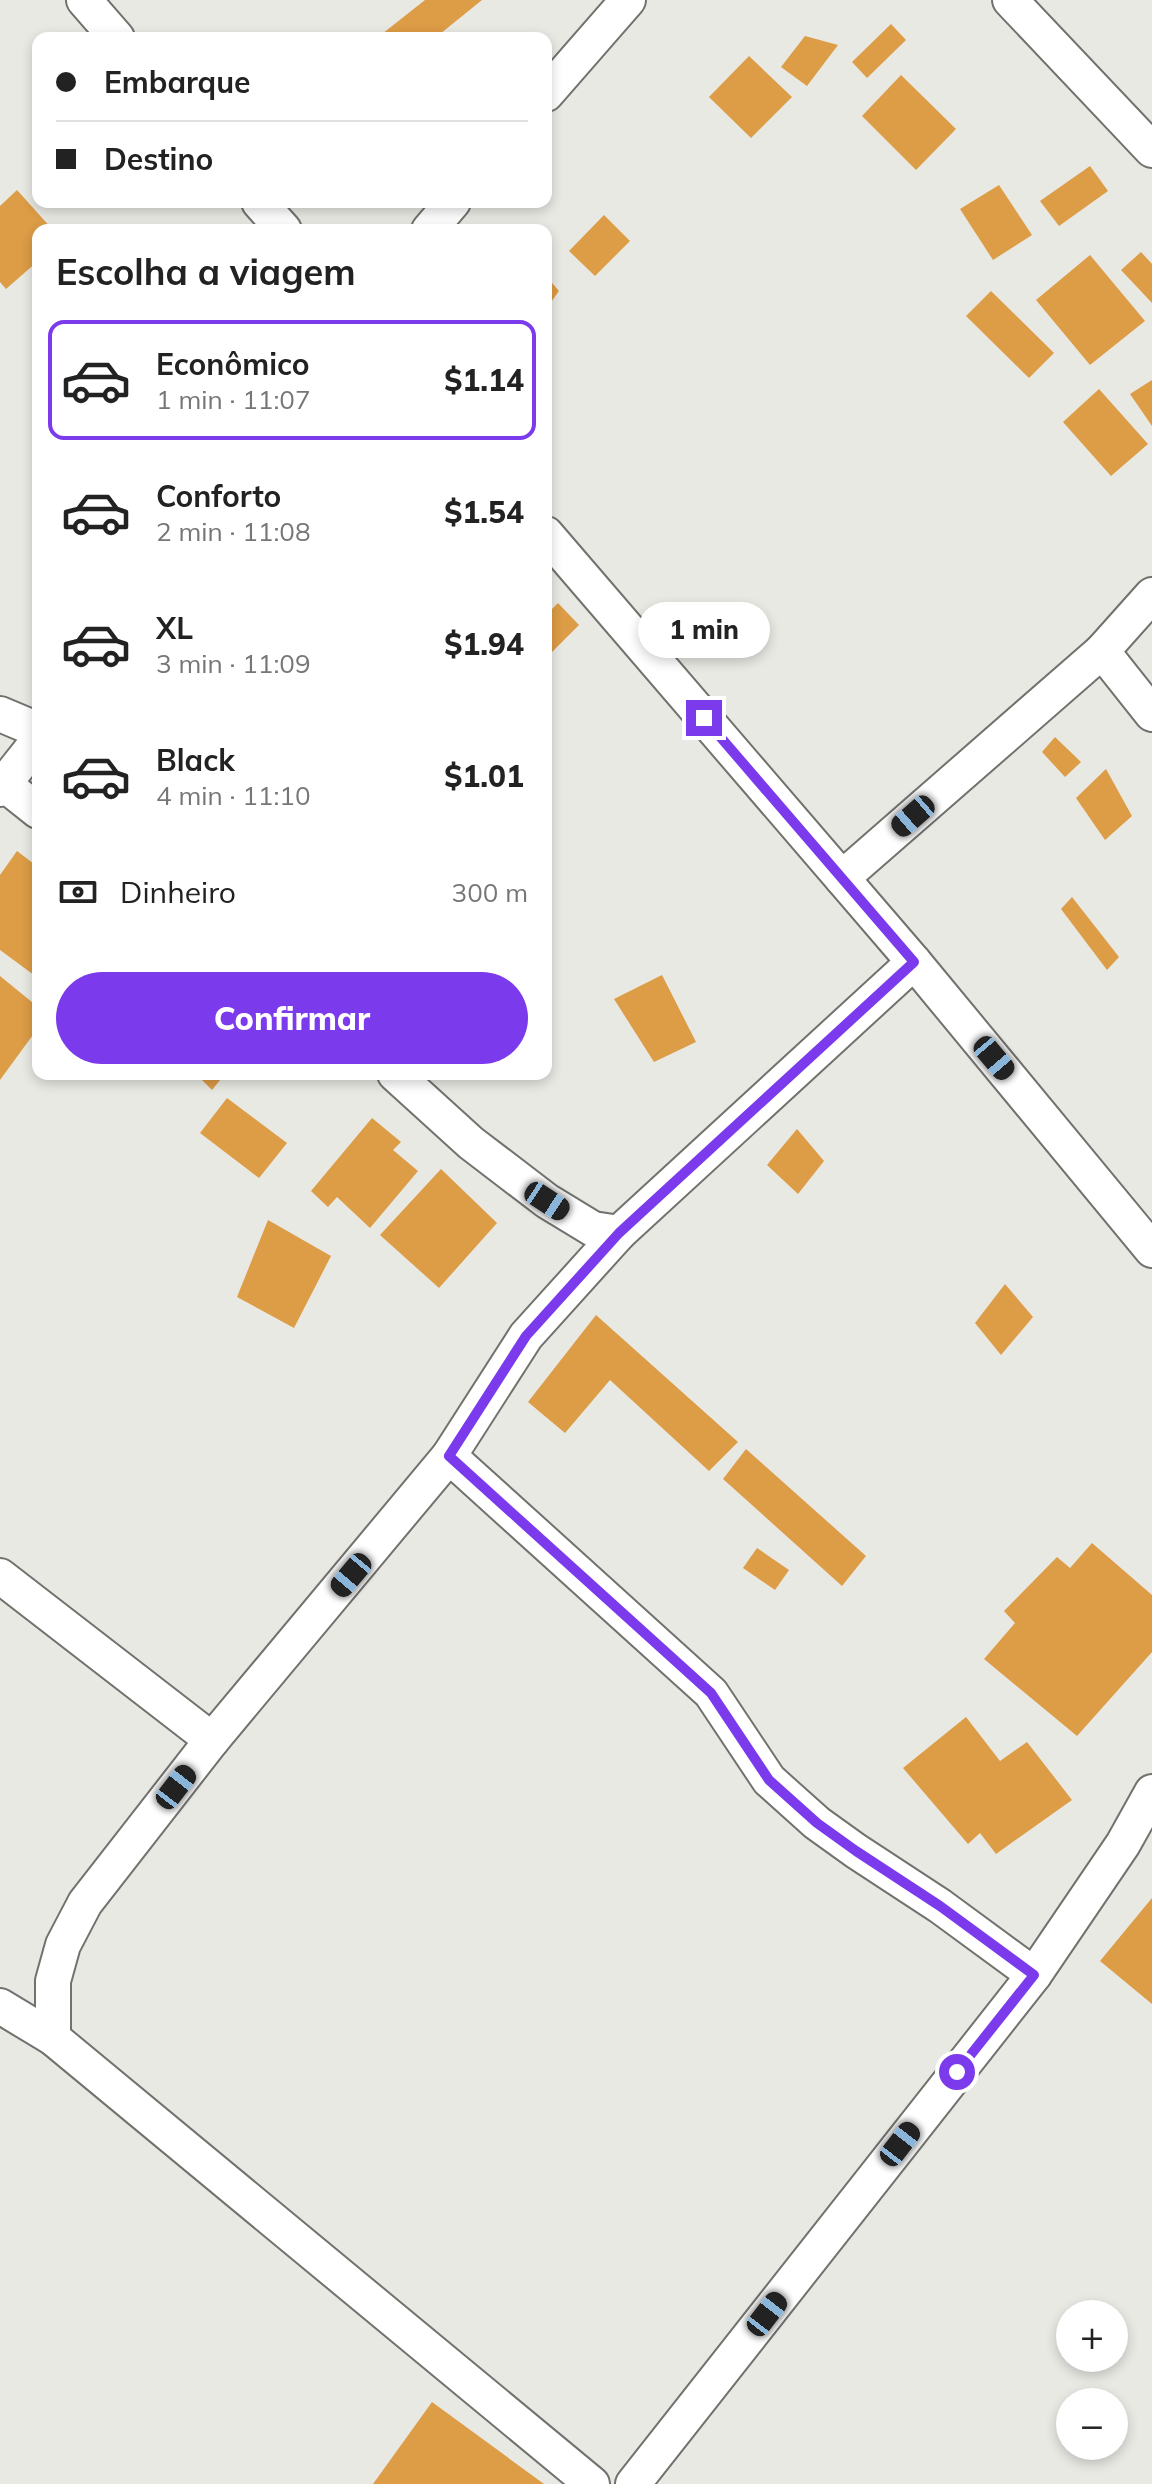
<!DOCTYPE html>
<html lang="pt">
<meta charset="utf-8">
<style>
:root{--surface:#fff;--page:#f6f6f6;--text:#222;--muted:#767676;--line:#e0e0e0;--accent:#7c3aed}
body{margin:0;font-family:Mulish,sans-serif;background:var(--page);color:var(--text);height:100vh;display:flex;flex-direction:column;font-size:30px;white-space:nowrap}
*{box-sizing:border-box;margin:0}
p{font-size:26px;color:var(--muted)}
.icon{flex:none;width:44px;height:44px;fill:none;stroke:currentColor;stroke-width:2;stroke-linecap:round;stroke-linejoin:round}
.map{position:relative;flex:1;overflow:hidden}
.sheet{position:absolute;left:32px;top:224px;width:520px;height:856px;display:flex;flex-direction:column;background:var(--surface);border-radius:16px;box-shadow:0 4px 12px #0003}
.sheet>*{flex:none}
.banner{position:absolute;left:32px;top:32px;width:520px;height:176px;border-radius:16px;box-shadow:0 4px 12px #0003;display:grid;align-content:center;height:176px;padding:0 24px;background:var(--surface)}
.controls{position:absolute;left:1056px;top:2300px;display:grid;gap:16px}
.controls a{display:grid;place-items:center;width:72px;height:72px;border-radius:50%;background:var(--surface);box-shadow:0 4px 12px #0003;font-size:40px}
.end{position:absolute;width:36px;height:36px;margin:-18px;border:10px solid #7c3aed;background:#fff;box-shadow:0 0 0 4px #fff}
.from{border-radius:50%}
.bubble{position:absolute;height:56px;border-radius:28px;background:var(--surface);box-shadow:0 4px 12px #0003;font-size:26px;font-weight:800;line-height:56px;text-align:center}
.car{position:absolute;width:24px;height:48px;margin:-24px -12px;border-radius:10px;box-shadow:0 0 6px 2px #0007;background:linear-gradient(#222 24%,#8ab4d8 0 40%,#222 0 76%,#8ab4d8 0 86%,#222 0)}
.banner b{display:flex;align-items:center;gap:28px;height:76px;font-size:30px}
.banner b+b{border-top:2px solid var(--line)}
.banner i{width:20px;height:20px;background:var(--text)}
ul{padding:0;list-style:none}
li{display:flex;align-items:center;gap:24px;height:120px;margin:0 16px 12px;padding:0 8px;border:4px solid transparent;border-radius:16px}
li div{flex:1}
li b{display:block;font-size:30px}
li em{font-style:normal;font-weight:800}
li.on{border-color:var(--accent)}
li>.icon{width:72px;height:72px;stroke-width:1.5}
h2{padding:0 24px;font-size:36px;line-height:96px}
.pay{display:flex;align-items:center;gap:20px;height:88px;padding:0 24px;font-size:30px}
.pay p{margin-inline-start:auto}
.primary-button{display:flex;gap:16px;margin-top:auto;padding:16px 24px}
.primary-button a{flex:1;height:92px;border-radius:48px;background:var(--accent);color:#fff;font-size:32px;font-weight:800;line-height:92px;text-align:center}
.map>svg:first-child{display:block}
.building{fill:#dd9c46}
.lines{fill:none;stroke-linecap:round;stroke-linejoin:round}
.minor-casing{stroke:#71716d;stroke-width:38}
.minor{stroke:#fff;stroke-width:34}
.route{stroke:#7c3aed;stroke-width:10}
</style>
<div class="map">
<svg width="1152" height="2484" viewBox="0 0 1152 2484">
<rect width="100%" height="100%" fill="#e9e9e4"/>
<g class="building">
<polygon points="425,0 482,0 435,38 385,38 382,34"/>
<polygon points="891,24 906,40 867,78 852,62"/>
<polygon points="805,36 838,45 807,86 781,67"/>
<polygon points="749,56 792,97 751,138 709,97"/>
<polygon points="901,75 956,129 916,170 862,116"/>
<polygon points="1090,166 1108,191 1059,226 1040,201"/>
<polygon points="999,185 1032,235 993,260 960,209"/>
<polygon points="17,190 53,230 38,230 38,261 6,289 0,282 0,206"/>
<polygon points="604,215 630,241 595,276 569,251"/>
<polygon points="1141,252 1152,264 1152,303 1121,270"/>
<polygon points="1090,255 1145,321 1090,365 1036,300"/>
<polygon points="546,276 559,291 546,309"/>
<polygon points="991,291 1054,353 1029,378 966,316"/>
<polygon points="1152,380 1152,426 1130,394"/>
<polygon points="1099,389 1148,444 1111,476 1063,422"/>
<polygon points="558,603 579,625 546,658 546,615"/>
<polygon points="1055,737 1081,762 1065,777 1042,752"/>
<polygon points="1106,769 1132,816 1105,840 1076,798"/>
<polygon points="17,851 38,867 38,978 0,950 0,875"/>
<polygon points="1072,897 1119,957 1107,970 1061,909"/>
<polygon points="662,975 696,1042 654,1062 614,999"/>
<polygon points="0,976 38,1007 38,1028 0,1080"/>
<polygon points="196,1074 225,1074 212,1090"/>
<polygon points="227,1098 287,1143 259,1178 200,1133"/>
<polygon points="372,1118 401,1142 393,1150 418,1171 370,1228 337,1197 328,1207 311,1191"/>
<polygon points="797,1129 824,1161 798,1194 767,1165"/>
<polygon points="441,1169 497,1223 439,1288 380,1235"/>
<polygon points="268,1220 331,1256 294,1328 237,1297"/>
<polygon points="1005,1284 1033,1317 1001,1355 975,1323"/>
<polygon points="596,1315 738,1442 709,1471 610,1380 565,1433 528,1402"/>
<polygon points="746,1449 866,1556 842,1586 723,1479"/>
<polygon points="1092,1543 1152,1595 1152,1652 1077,1736 984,1659 1015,1623 1004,1611 1057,1557 1070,1568"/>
<polygon points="757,1548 789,1570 775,1590 743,1568"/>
<polygon points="966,1717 1000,1761 1027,1742 1072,1800 996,1854 980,1833 968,1844 903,1768"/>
<polygon points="1152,1898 1152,2004 1100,1961"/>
<polygon points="432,2402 544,2484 373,2484"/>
</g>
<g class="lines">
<defs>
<g id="minor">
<polyline points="84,0 117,38"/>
<polyline points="1010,0 1152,150"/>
<polyline points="546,94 628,0"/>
<polyline points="259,202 284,230"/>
<polyline points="429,230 453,202"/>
<polyline points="546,534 914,962 1152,1250"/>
<polyline points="1102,651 1152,714"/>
<polyline points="0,714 38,730"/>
<polyline points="4,784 38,811"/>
<polyline points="0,789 38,741"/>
<polyline points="842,878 1102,651 1152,595"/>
<polyline points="395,1074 471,1143 547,1201 593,1229 619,1233"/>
<polyline points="449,1456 711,1693 769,1780 817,1823 856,1851 940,1906 1034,1975"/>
<polyline points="0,1576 212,1740"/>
<polyline points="0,2006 53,2038 592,2484"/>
<polyline points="53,2038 53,1981 63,1945 85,1903 212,1740 449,1456 526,1336 619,1233 914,962"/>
<polyline points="633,2484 1034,1975 1123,1844 1152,1792"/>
</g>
</defs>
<use href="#minor" class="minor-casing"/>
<use href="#minor" class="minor"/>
</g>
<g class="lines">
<polyline class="route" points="704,718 914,962 619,1233 526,1336 449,1456 711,1693 769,1780 817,1823 856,1851 940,1906 1034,1975 957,2072"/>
</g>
</svg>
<div class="controls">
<a>+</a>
<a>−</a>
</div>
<i class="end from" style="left:957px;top:2072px"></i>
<i class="end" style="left:704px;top:718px"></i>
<div class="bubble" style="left:638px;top:602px;width:132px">1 min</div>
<i class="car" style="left:913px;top:816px;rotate:229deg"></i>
<i class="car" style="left:994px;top:1058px;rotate:140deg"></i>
<i class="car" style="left:547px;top:1201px;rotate:123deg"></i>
<i class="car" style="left:351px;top:1575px;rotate:220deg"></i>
<i class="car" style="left:176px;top:1787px;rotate:38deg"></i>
<i class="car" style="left:900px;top:2144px;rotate:38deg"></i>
<i class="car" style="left:767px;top:2314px;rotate:38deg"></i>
<div class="banner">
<b><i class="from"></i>Embarque</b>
<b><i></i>Destino</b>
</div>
<section class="sheet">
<h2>Escolha a viagem</h2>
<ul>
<li class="on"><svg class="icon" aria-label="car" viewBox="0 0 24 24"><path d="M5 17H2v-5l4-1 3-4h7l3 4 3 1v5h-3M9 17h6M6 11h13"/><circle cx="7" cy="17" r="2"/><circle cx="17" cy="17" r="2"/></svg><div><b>Econômico</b><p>1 min · 11:07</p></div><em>$1.14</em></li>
<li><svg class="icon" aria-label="car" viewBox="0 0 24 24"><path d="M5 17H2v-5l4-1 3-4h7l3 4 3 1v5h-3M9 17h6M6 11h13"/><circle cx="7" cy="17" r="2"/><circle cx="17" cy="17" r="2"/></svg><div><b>Conforto</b><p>2 min · 11:08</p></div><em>$1.54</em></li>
<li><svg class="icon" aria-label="car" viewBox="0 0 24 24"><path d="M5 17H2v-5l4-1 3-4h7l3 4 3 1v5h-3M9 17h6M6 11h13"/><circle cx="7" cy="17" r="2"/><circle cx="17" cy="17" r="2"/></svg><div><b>XL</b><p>3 min · 11:09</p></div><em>$1.94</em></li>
<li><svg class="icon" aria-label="car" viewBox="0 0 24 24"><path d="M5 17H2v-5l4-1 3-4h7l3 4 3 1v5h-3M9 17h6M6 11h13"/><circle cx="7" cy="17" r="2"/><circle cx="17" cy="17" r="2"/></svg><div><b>Black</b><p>4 min · 11:10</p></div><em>$1.01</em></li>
</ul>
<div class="pay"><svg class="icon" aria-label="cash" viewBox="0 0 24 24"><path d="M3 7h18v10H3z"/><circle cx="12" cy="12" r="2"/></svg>Dinheiro<p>300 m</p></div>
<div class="primary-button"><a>Confirmar</a></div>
</section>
</div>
